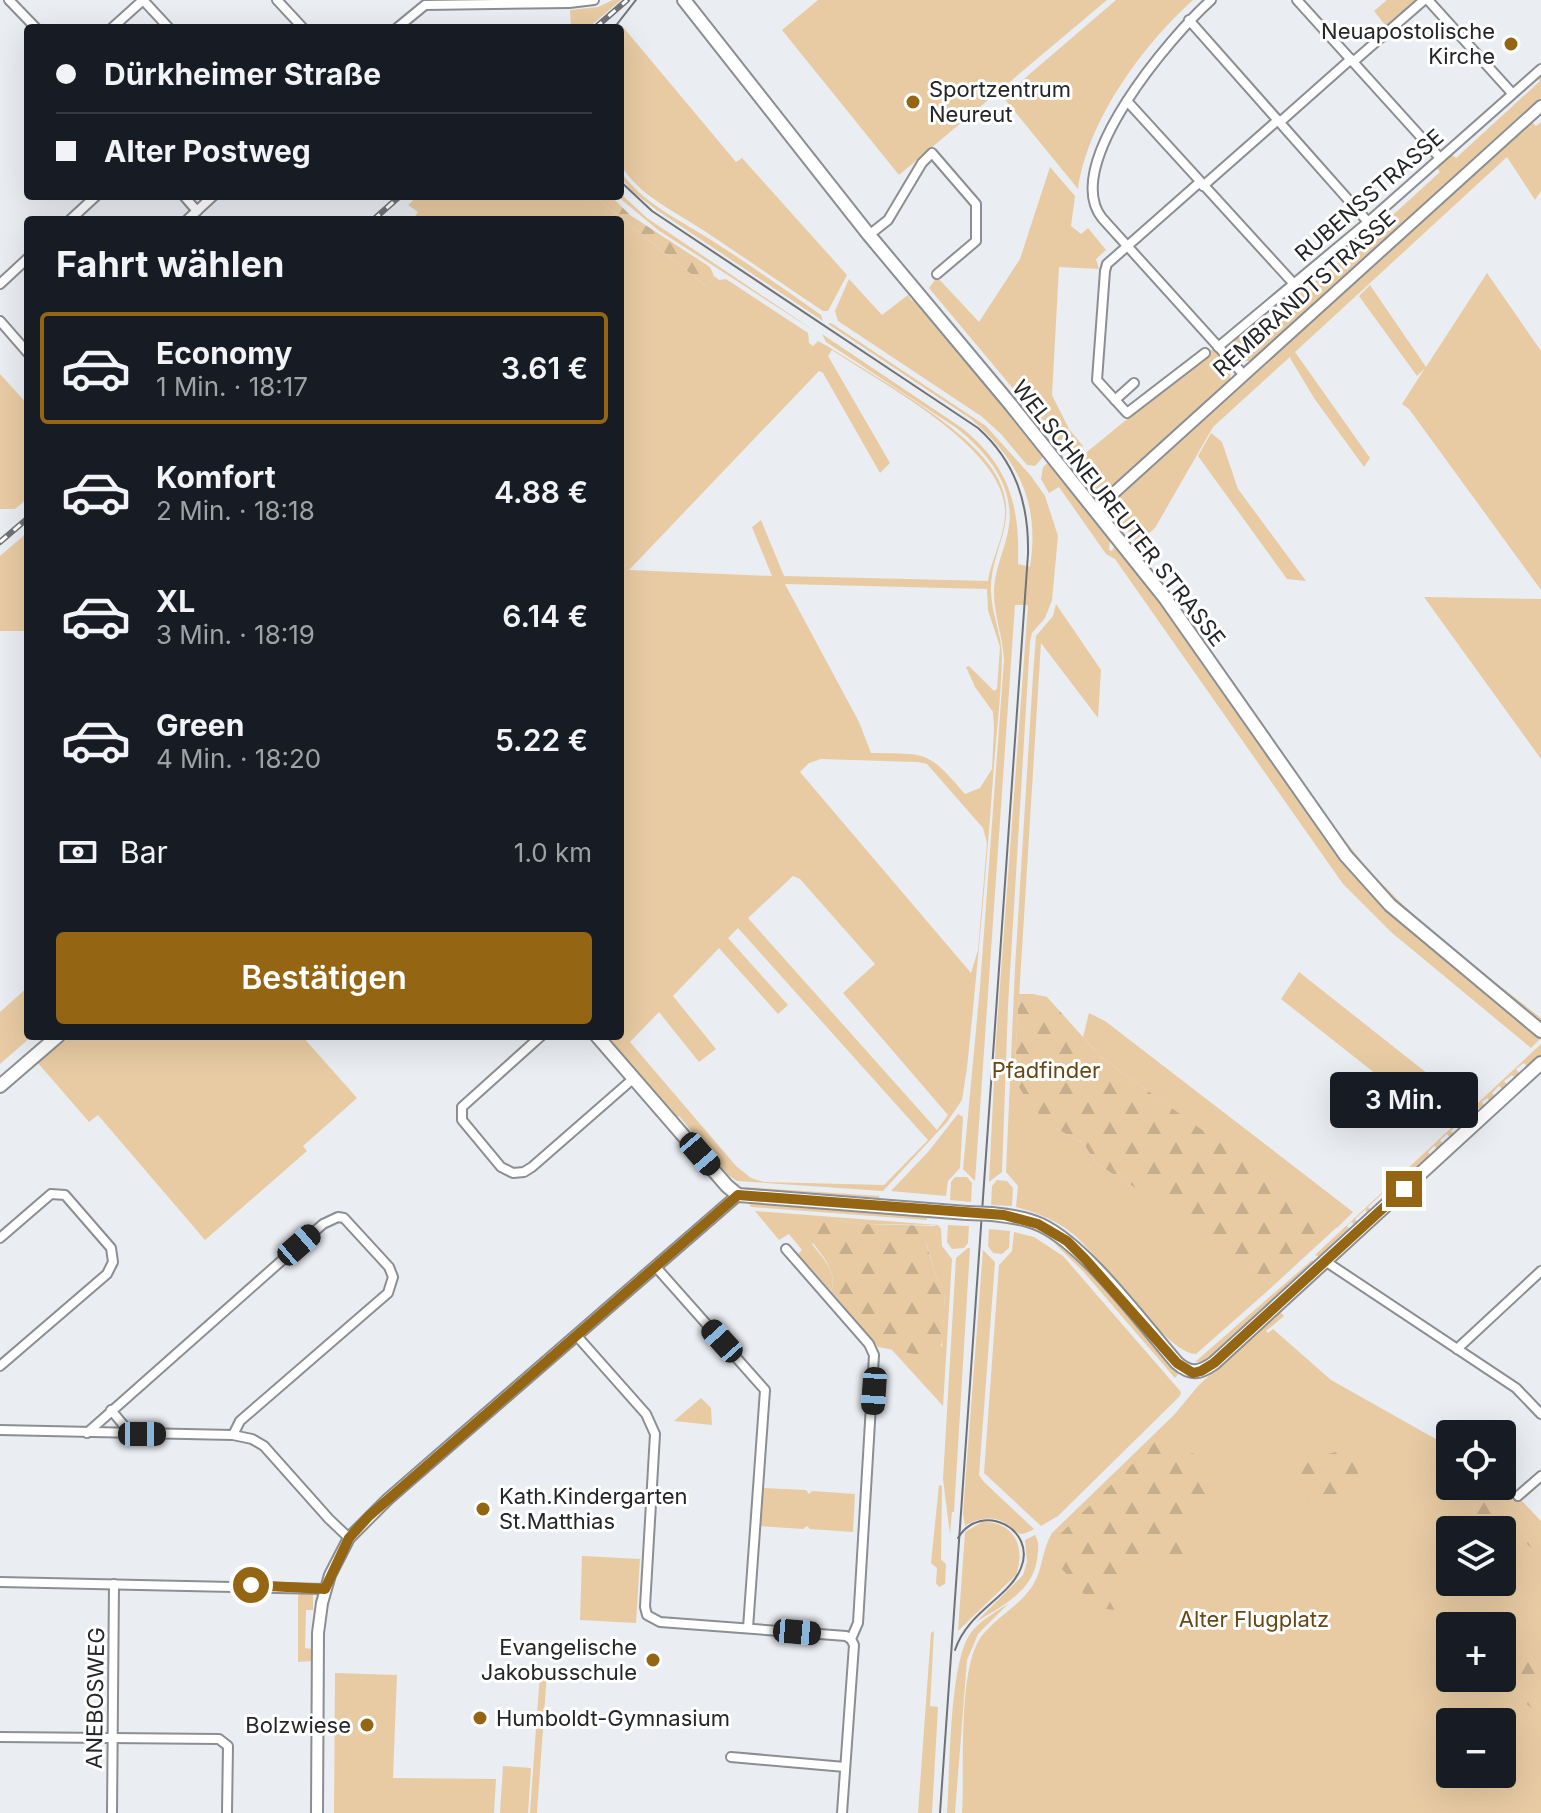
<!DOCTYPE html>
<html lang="de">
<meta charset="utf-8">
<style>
:root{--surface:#171b24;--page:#20242c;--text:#f1f3f6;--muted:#9ea1a6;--line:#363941;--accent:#946613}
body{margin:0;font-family:Inter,sans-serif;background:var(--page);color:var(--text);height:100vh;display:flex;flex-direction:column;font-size:30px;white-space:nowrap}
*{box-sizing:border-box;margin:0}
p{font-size:26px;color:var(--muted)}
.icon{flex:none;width:44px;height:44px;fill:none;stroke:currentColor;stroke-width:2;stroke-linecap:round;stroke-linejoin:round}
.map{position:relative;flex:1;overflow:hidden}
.panel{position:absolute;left:24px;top:216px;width:600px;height:824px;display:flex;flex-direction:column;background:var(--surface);border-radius:8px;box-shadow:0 8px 32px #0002}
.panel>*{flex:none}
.banner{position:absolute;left:24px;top:24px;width:600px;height:176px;border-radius:8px;box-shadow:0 8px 32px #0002;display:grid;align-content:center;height:176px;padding:0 32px;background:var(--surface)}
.fabs{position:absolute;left:1436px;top:1420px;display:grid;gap:16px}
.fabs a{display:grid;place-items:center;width:80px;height:80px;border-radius:8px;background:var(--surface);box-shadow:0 8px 32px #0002;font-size:40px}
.end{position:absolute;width:36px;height:36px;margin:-18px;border:10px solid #946613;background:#fff;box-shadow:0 0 0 4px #fff}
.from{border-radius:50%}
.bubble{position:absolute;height:56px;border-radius:8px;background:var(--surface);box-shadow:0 8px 32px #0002;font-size:26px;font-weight:600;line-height:56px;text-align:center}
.car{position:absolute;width:24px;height:48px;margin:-24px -12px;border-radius:10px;box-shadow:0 0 6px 2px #0007;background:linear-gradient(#222 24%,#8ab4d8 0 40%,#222 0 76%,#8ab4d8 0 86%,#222 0)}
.banner b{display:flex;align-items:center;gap:28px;height:76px;font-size:30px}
.banner b+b{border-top:2px solid var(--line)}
.banner i{width:20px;height:20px;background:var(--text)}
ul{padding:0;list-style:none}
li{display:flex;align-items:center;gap:24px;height:112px;margin:0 16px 12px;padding:0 16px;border:4px solid transparent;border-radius:8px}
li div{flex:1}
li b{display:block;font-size:30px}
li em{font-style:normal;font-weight:600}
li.on{border-color:var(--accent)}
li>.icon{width:72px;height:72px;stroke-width:1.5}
h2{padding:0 32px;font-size:36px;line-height:96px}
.pay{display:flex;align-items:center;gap:20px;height:88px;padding:0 32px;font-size:30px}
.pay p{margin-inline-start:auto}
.primary-button{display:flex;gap:16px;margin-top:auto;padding:16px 32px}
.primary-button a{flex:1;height:92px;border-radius:8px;background:var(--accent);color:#fff;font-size:32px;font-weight:600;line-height:92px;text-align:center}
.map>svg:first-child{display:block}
.green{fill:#e8cba3;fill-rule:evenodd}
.forest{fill:url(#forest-firs)}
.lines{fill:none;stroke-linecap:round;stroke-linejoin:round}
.minor-casing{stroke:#8b8e92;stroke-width:12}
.tertiary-casing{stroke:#8b8e92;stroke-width:14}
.secondary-casing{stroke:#8b8e92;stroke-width:16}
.minor{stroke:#fff;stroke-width:8}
.tertiary{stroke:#fff;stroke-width:10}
.secondary{stroke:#fff;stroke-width:12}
.tram{stroke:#707275;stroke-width:2}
.rail-casing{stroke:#707275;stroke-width:6}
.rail{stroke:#fff;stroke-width:3;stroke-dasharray:9;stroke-linecap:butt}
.secondary-bridge-casing{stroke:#8b8e92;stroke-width:16;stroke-linecap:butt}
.secondary-bridge{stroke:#fff;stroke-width:12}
.route{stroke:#946613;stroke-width:10}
.poi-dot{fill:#946613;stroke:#fff;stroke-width:3}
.labels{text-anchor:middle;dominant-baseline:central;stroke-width:6;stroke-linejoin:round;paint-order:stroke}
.poi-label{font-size:22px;fill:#242527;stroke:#fff;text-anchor:end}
.street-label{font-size:22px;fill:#242527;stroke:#fff}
.park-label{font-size:22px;fill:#674815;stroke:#fff}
</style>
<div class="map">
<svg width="1541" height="1813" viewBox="0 0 1541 1813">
<defs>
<pattern id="forest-firs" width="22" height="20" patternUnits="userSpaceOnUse" patternTransform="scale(2)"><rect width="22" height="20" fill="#e8cba3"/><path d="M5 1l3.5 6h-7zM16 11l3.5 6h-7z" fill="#c7ae8c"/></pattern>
</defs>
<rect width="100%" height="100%" fill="#eaedf2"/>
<g class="green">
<polygon points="613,0 621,0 588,28 571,28 570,10 598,7"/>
<polygon points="818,0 1107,0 899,175 782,30"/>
<path d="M1116 0H1193C1142 46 1088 120 1078 189L1003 97Z"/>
<polygon points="1387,0 1417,0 1386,26 1374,11"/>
<path d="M623 27 736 162 742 158 847 275 828 311H823C784 285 745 258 706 232 675 211 640 197 620 164V33Z"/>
<path d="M1541 74V98L1252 361H1238L1231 354C1227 345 1234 339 1241 334L1245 338 1294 298 1291 293 1306 281 1311 285 1364 241 1360 235 1379 219 1384 223 1440 172 1436 167 1451 154 1456 158 1540 81 1536 76Z"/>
<polygon points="1531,121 1536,126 1541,122 1541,191 1535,200 1507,157 1295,352 1370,458 1364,467 1314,398 1290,358 1291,356 1213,427 1155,528 1137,543 1109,505"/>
<polygon points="1050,167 1075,196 1071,226 1081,234 1088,228 1106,250 1096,259 1099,269 1059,267 1052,395 1069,429 1083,446 1076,453 1066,452 929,288 937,277 979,322 1020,259"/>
<path d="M620 171C643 203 676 218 708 238 746 262 784 289 821 315L823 321 658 211 633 192 620 177Z"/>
<polygon points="620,193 647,218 816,332 658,230 617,196 620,196"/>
<path d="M418 196H594L706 286 714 276 719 280 726 279 808 333 809 343 813 346 818 341 829 347C875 377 971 429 996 475 1021 520 993 543 991 586 990 611 1002 633 1002 657 1001 697 996 738 993 778 986 875 977 972 967 1068L962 1100 947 1122 883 1191 737 1181 728 1175 679 1116 676 1118 605 1036H620V220H413L418 212 408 205ZM832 350C881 383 1002 446 1005 509 1006 535 992 556 988 581L784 576 761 520 752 527 772 576 629 570 819 371 823 373 880 473 890 463 828 356ZM785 584 987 589 988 610 1000 647 997 689 994 691 969 666 966 667 975 687 993 712 994 728 992 769 980 788 965 794C927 750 928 754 871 753L859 722ZM821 759 918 762 927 764 983 828 987 843 978 950 971 973 800 772 809 763ZM793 876 800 879 875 964 843 993 948 1115 937 1130 748 918ZM738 928 928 1140 884 1185 764 1182 751 1178 736 1166 630 1042 659 1012 699 1062 716 1049 673 996 719 948 778 1014 788 1005 728 938Z"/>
<polygon points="1487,273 1541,351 1541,590 1409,409 1402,404 1425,368 1417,376 1359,296 1370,285 1426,367"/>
<polygon points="849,279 882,315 908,295 912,301 914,299 1013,415 1044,456 1035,466 1027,465 1001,434 981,416 838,321 835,311"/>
<path d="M831 323 986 426 1031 476 1045 496 1058 536 1052 600 1045 618 1032 633 1030 642 1008 1006 1002 1172 989 1182 996 1040 1028 605H1015L975 1181 963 1169 980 987 1004 660C1003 637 994 616 994 593 994 574 1001 558 1006 540 1020 493 992 457 958 429L826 342 822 334 962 428C1009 466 1020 505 1018 564L1030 567C1040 503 1019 460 971 419L828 324Z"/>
<path d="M1214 348C1224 359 1235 367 1229 381L1103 496 1099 495 1074 463 1076 461Z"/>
<polygon points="0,374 28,405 28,498 15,509 0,509"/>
<polygon points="1211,433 1222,442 1238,489 1306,581 1287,579 1198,456"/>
<polygon points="1049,462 1110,540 1109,550 1112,551 1115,545 1164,608 1340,856 1540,1039 1531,1048 1391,932 1343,884 1115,559 1106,554 1059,487 1049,493 1041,479 1043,467"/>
<polygon points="1107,510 1228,674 1225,676 1109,515"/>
<polygon points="28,532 28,631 0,631 0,556"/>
<polygon points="1424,597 1541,599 1541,759"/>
<path d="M1056 604 1101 670 1098 718 1041 643 1014 1078 1057 1129 1083 1143 1097 1164 1186 1218 1273 1286 1196 1354C1166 1354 1101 1256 1073 1234 1056 1220 1037 1213 1016 1207L1018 1186 1006 1172 1015 968 1033 675 1036 636 1053 616Z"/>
<path d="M1231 678C1277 744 1320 815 1374 875 1423 929 1484 973 1541 1018V1022L1395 902 1344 845 1228 679Z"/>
<polygon points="1299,972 1466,1104 1443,1127 1281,999"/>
<polygon points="28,987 28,1036 32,1036 0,1064 0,1012"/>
<polygon points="1089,1013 1105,1021 1353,1212 1337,1228 1101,1057 1083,1037"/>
<polygon points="70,1036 302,1036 357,1098 303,1146 307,1151 205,1240 98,1115 89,1122 38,1063"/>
<polygon points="1541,1044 1541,1058 1529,1068 1524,1063 1516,1069 1521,1075 1517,1079 1512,1075 1504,1081 1509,1087 1505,1091 1499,1086 1492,1093 1497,1098 1492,1103 1487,1098 1482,1102 1486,1108 1483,1111 1477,1107 1472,1111 1478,1116 1473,1121 1467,1115 1460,1122 1465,1128 1461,1131 1456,1126 1451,1131 1456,1136 1452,1140 1447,1134 1440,1140 1445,1147 1440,1151 1434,1146 1428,1152 1433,1158 1401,1186 1396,1181 1388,1189 1393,1194 1390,1197 1384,1192 1368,1207 1373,1212 1370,1215 1365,1210 1355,1219 1360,1224 1357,1227 1351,1222 1347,1226 1349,1229 1324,1258 1315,1255"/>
<polygon points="958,1114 963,1117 960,1168 948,1181 946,1196 891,1191 928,1152"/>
<polygon points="955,1177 967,1177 972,1183 971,1202 950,1200 951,1182"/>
<polygon points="997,1180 1007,1181 1013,1188 1012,1206 991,1205 992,1186"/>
<polygon points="745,1187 880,1196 877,1200 744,1191"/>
<polygon points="748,1202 881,1211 927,1218 927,1220 751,1207"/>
<path d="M755 1211 938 1225 941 1229 942 1246 952 1259 943 1406 892 1350 942 1346 945 1292 937 1279 926 1242 938 1236 935 1225 862 1224 837 1220 812 1244C823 1259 838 1271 831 1291L798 1254 802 1250 789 1234 779 1240Z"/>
<polygon points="948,1225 969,1226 968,1243 964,1248 952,1249 947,1242"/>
<polygon points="989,1229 1010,1231 1009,1248 1002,1254 993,1253 988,1246"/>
<polygon points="1014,1232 1034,1237 1063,1256 1181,1392 1180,1396 1058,1516 1041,1526 984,1473 999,1265 1012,1251"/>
<polygon points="1051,1240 1086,1267 1178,1374 1175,1378 1082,1270"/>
<polygon points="968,1248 970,1248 954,1512 952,1512 950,1534 943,1479 956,1258"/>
<path d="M983 1250 995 1262 979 1475 984 1482 1034 1529C1031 1531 1024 1534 1021 1534 1017 1533 1014 1529 1010 1526 996 1515 979 1517 965 1526L963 1513Z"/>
<polygon points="1312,1260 1316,1263 1218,1355 1207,1361 1195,1362"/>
<path d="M1279 1311 1284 1316 1266 1331 1268 1333 1273 1329 1331 1380 1450 1447V1486H1502V1480L1541 1521V1813H962C965 1770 957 1671 981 1637 996 1617 1020 1606 1033 1585 1043 1569 1042 1549 1052 1533L1174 1415 1198 1386ZM1450 1530H1502V1582H1450ZM1450 1626H1502V1678H1450ZM1450 1722H1502V1774H1450Z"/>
<polygon points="701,1398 711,1408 712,1425 674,1421"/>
<polygon points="939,1485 942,1486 941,1559 946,1564 945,1584 939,1587 936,1583 937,1568 931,1563"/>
<polygon points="763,1488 806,1490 809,1494 812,1491 855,1494 853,1532 810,1529 807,1526 803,1529 760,1526"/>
<path d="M982 1522C1014 1521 1026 1547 1016 1575L958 1631 965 1532Z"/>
<path d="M1035 1535C1040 1543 1038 1551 1037 1560 1032 1592 1002 1606 976 1622L1023 1575 1027 1562 1025 1540Z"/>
<polygon points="582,1556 640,1559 636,1623 580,1620"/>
<polygon points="301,1591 308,1592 313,1595 313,1610 306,1610 305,1648 312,1649 312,1661 298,1662 298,1596"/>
<path d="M1009 1603 978 1634 967 1660 955 1813H947C950 1773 949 1664 970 1634 979 1621 996 1612 1009 1603Z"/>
<polygon points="934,1631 930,1706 938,1707 932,1813 918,1813 931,1633"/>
<polygon points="335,1673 397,1675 393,1778 496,1779 494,1813 334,1813"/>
<polygon points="540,1673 547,1673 537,1813 530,1813"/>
<polygon points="503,1766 531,1768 528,1813 500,1813"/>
</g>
<g class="forest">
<polygon points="594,196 611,196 630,215 710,267 714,276 706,286"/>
<polygon points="1019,994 1033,994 1047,997 1101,1057 1337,1227 1273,1286 1186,1219 1097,1164 1083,1143 1057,1129 1030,1106 1014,1078"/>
<path d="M837 1220 862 1224 937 1226 938 1236 926 1243 937 1279 945 1291 943 1339 937 1356 930 1357 878 1347 831 1291C839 1268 818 1253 807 1234L808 1225Z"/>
<path d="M1156 1441C1192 1454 1204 1447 1212 1490L1203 1504 1206 1515 1197 1520 1195 1525 1185 1529 1171 1523 1168 1529 1179 1536 1191 1564 1181 1567C1163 1553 1151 1557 1130 1562L1116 1610 1096 1608 1054 1560 1048 1546Z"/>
<path d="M1345 1450 1355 1461 1359 1478C1342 1497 1328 1506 1303 1502L1294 1483C1302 1457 1321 1456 1345 1450Z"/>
<path d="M1471 1486H1491L1541 1537V1556C1516 1536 1515 1526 1480 1530L1473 1524 1464 1494Z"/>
<polygon points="1534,1647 1541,1649 1541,1716 1523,1701 1516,1690 1523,1668 1525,1651"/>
</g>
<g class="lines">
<defs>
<g id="minor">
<polyline points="9,0 36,28"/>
<polyline points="143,0 169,28"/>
<polyline points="277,0 303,28"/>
<path d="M1211 0C1172 35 1060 165 1102 218L1243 374"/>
<polyline points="1297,0 1440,158"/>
<polyline points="1428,0 1511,92"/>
<polyline points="1189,20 1368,222"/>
<polyline points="112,28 143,0"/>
<polyline points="397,28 425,5 569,3 594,0"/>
<polyline points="1353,62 1424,0"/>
<polyline points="1127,101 1294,284"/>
<polyline points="1280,122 1351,59"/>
<polyline points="1200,182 1107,264 1105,271 1097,380 1127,413 1205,353"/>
<polyline points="1203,186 1278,120"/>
<polyline points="184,196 197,211"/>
<polyline points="70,220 96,196"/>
<polyline points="187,220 213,196"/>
<polyline points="869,235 888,220 922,163 932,153 976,204 976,241 937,274"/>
<polyline points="0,284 28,258"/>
<polyline points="0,321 28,353"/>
<polyline points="1218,347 1368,222 1541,69"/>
<polyline points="1115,400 1134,383"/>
<polyline points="541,1036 462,1107 462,1120 501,1167 513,1173 524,1172 532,1167 634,1078"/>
<polyline points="0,1238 51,1194 65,1195 111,1248 113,1262 107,1274 0,1366"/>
<polyline points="786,1249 869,1344 874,1355 858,1623 851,1639 854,1645 842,1813"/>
<polyline points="1325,1261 1516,1388 1541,1414"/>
<polyline points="655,1266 765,1390 748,1628"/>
<polyline points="576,1335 646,1414 655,1434 645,1607 647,1615 660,1622 846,1636 851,1639"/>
<polyline points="1457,1349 1541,1271"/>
<polyline points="111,1410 131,1434"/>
<polyline points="0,1430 233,1435 252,1439 264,1446 329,1519 349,1538"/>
<polyline points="87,1433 323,1224 338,1217 344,1218 389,1267 393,1277 388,1293 240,1421 233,1435"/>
<polyline points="1518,1496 1541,1476"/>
<polyline points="0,1582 325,1589"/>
<polyline points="0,1737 219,1739 228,1746 227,1813"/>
<polyline points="731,1757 845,1767"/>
<polyline points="112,1813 114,1584"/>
</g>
<g id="tertiary">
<polyline points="1095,510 1541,106"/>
<polyline points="317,1813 318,1633 322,1603 330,1575 349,1538 388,1499 738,1195"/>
</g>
<g id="secondary">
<polyline points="684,0 869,235 1011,405 1165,598 1346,856 1390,905 1541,1031"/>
<polyline points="597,1036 727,1186 738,1195 967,1213"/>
<polyline points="0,1086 58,1036"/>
<path d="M992 1214C1009 1216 1026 1218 1041 1225 1086 1246 1143 1324 1177 1363 1191 1375 1200 1373 1214 1363L1541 1063"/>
</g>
</defs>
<use href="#minor" class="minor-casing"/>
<use href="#tertiary" class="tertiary-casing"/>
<use href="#secondary" class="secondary-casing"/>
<use href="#minor" class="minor"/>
<use href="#tertiary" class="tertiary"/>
<use href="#secondary" class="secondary"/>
<g class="tram">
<polyline points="614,28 636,0"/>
<path d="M620 181 652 211 978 428C1016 462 1029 504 1028 554L940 1813"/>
<path d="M955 1650C968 1611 1009 1598 1021 1568 1037 1529 981 1500 958 1538"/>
</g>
<defs>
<g id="rail">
<polyline points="595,28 627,0"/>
<polyline points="373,220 400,196"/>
<polyline points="0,542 28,518"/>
</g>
</defs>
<use href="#rail" class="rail-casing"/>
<use href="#rail" class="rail"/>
<defs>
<polyline id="secondary-bridge" points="967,1213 992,1214"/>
</defs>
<use href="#secondary-bridge" class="secondary-bridge-casing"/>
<use href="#secondary-bridge" class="secondary-bridge"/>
</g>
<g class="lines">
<polyline class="route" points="251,1585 325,1589 349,1538 369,1516 738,1195 1004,1215 1038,1224 1067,1241 1085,1259 1177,1363 1193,1373 1201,1371 1214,1363 1404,1189"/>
</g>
<g class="poi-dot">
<circle cx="1511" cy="44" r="8"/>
<circle cx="913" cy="102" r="8"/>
<circle cx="483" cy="1509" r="8"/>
<circle cx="653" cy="1660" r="8"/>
<circle cx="480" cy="1718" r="8"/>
<circle cx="367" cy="1725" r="8"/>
</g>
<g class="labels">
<g class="poi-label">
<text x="1495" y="31">Neuapostolische<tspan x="1495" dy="25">Kirche</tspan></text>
<text x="929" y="89" text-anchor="start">Sportzentrum<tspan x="929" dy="25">Neureut</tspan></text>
<text x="499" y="1496" text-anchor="start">Kath.Kindergarten<tspan x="499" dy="25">St.Matthias</tspan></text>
<text x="637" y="1647">Evangelische<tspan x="637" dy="25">Jakobusschule</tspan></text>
<text x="496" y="1718" text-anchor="start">Humboldt-Gymnasium</text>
<text x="351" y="1725">Bolzwiese</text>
</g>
<g class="street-label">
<text transform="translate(1369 195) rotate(-41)">RUBENSSTRASSE</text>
<text transform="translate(1304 293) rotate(-42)">REMBRANDTSTRASSE</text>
<text transform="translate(1119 513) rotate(52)">WELSCHNEUREUTER STRASSE</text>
<text transform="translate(95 1698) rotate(-89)">ANEBOSWEG</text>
</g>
<g class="park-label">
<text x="1046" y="1070">Pfadfinder</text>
<text x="1254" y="1619">Alter Flugplatz</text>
</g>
</g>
</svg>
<div class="fabs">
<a><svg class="icon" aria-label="locate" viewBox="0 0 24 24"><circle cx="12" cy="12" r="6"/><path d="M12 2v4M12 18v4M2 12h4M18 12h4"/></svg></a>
<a><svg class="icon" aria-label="layers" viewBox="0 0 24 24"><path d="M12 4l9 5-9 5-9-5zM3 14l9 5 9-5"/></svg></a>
<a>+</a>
<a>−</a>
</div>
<i class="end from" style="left:251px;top:1585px"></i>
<i class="end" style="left:1404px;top:1189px"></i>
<div class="bubble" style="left:1330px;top:1072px;width:148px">3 Min.</div>
<i class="car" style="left:700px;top:1154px;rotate:139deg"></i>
<i class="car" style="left:299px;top:1245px;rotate:49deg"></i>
<i class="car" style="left:722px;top:1341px;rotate:318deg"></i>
<i class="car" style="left:874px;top:1391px;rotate:184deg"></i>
<i class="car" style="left:142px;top:1434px;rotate:90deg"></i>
<i class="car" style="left:797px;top:1632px;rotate:95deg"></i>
<div class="banner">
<b><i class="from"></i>Dürkheimer Straße</b>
<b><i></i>Alter Postweg</b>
</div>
<section class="panel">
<h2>Fahrt wählen</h2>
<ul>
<li class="on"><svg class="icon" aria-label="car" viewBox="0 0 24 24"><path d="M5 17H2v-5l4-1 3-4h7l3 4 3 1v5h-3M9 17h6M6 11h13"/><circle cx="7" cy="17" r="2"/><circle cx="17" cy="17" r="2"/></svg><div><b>Economy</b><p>1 Min. · 18:17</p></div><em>3.61 €</em></li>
<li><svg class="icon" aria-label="car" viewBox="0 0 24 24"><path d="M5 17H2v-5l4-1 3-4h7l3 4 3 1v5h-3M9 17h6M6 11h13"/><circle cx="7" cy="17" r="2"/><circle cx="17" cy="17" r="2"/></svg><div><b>Komfort</b><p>2 Min. · 18:18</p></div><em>4.88 €</em></li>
<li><svg class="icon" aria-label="car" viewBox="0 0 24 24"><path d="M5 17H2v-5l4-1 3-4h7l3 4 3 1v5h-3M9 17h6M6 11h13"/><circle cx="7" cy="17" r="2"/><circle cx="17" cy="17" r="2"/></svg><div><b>XL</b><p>3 Min. · 18:19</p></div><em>6.14 €</em></li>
<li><svg class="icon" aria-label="car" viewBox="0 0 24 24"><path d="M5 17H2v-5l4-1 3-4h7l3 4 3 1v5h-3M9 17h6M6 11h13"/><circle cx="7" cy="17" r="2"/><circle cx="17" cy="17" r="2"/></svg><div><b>Green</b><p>4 Min. · 18:20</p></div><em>5.22 €</em></li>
</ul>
<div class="pay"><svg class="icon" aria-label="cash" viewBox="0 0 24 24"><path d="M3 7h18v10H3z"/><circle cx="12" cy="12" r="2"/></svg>Bar<p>1.0 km</p></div>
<div class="primary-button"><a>Bestätigen</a></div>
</section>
</div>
